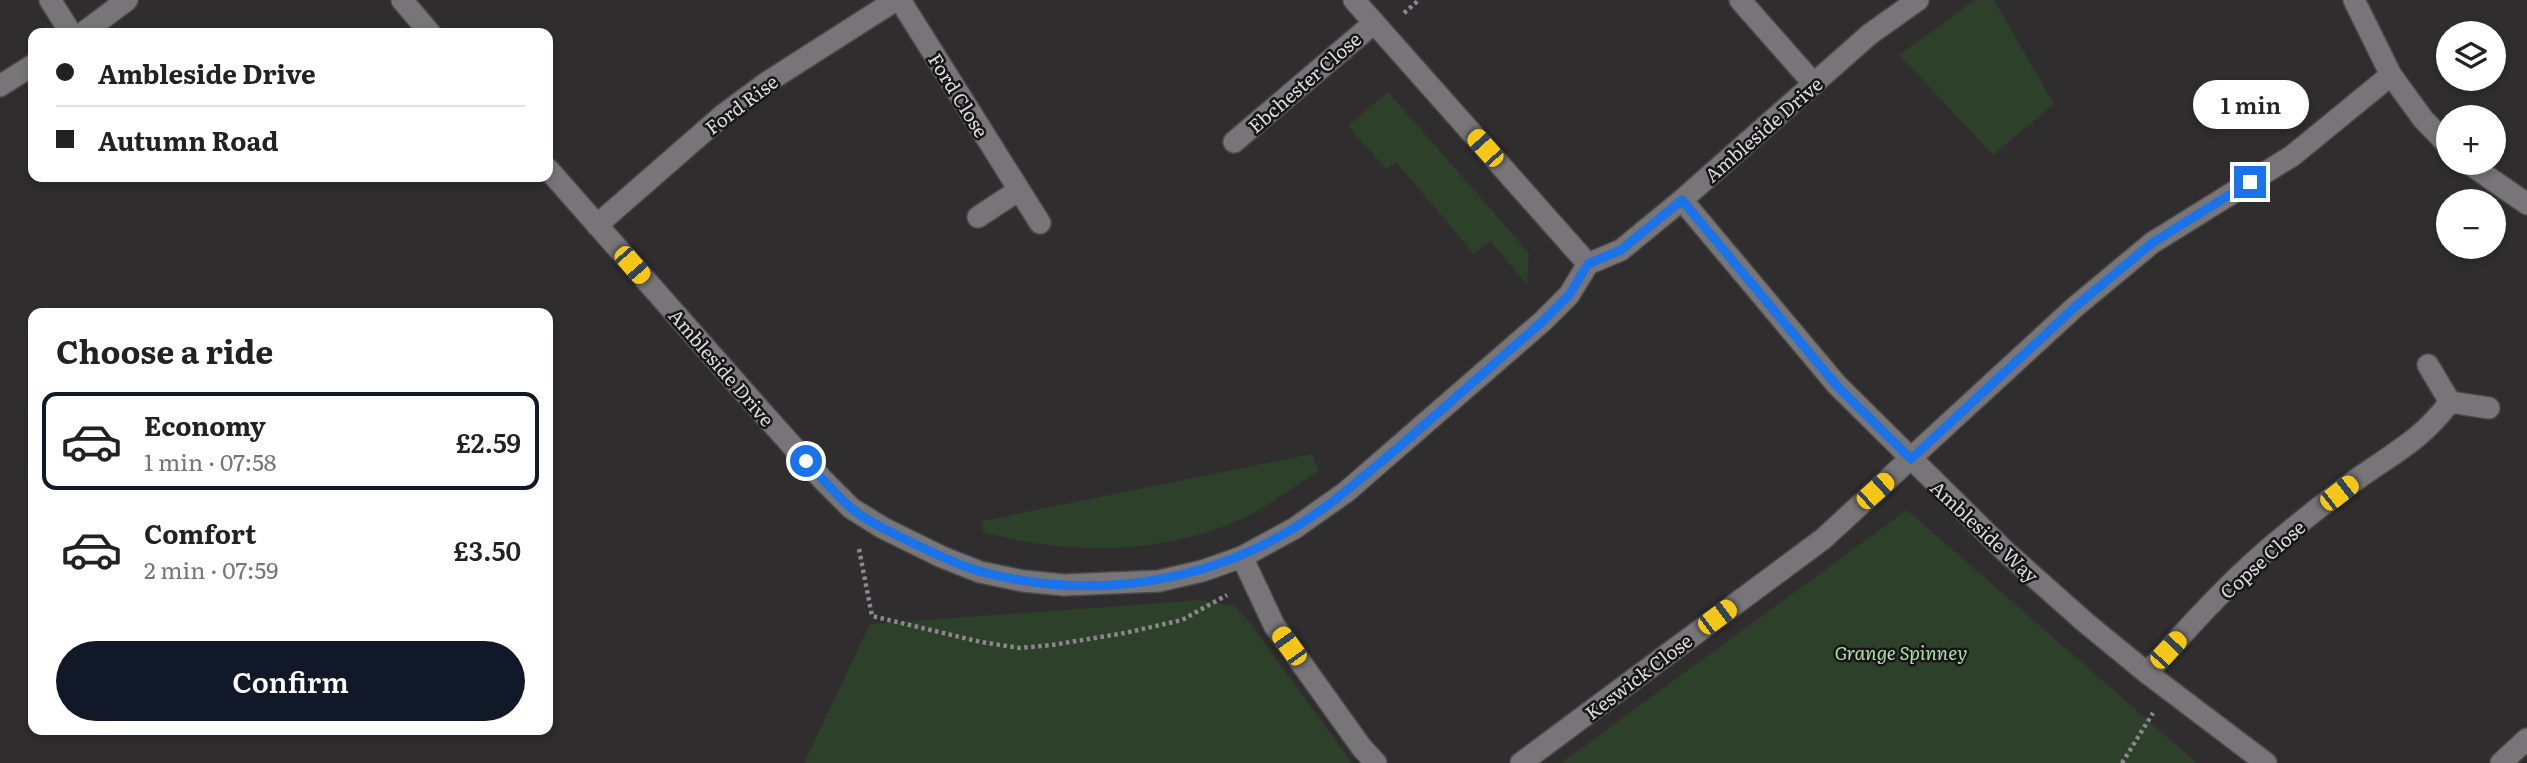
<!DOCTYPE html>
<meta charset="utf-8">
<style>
:root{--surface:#fff;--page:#f6f6f6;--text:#222;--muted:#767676;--line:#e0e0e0;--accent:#111827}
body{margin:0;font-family:Literata,serif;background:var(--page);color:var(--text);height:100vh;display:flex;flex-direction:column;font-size:26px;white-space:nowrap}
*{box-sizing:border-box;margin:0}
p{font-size:23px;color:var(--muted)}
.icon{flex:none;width:38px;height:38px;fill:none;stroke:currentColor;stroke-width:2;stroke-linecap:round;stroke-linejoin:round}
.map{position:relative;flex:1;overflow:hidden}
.sheet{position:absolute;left:28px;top:308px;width:525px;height:427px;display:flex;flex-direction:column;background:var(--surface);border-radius:14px;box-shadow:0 4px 10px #0003}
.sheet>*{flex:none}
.top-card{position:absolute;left:28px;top:28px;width:525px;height:154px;border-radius:14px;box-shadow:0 4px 10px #0003;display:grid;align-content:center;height:154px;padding:0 28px;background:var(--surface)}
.fabs{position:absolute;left:2436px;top:21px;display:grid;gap:14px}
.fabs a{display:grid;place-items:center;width:70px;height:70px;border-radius:50%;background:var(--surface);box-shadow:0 4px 10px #0003;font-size:35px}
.end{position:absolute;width:32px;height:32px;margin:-16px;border:9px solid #1a73e8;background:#fff;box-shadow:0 0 0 4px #fff}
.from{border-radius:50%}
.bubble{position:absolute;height:49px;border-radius:24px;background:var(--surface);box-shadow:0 4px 10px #0003;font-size:23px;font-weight:600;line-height:49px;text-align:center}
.car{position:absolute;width:21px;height:42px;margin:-21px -10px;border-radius:9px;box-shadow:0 0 5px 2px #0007;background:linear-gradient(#f5c518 24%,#345 0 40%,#f5c518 0 76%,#345 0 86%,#f5c518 0)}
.top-card b{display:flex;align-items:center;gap:24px;height:66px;font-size:26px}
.top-card b+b{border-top:2px solid var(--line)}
.top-card i{width:18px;height:18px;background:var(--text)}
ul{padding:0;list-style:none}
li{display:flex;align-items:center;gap:21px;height:98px;margin:0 14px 10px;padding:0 14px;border:4px solid transparent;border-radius:14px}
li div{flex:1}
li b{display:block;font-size:26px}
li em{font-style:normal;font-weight:600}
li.active{border-color:var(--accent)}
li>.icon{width:63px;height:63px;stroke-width:1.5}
h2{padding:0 28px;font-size:32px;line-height:84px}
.primary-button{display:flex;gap:14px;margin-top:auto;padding:14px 28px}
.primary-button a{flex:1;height:80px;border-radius:42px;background:var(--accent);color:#fff;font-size:28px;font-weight:600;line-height:80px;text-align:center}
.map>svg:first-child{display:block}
.green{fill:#2d4029}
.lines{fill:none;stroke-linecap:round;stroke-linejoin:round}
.minor-casing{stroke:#4b494a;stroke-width:24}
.path{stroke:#8a888a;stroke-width:4.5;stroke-dasharray:3.5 3.5;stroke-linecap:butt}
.minor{stroke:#777577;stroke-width:21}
.route{stroke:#1a73e8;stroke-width:9}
.labels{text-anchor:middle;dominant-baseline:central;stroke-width:5;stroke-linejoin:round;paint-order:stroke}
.street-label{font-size:19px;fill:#dddcdd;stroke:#171617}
.park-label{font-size:19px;font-style:italic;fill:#b2dfa8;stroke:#171617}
</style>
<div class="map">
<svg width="2527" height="763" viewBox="0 0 2527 763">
<rect width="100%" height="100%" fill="#302d2f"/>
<g class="green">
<polygon points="1975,0 1994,0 2054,104 1993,155 1899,55"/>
<polygon points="1388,92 1529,253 1527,284 1490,241 1474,254 1396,162 1386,169 1348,126"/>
<path d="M1312 454 1318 471C1293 488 1268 506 1241 519 1166 555 1062 555 983 532L982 521Z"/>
<polygon points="1907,510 2197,763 1561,763"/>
<polygon points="1202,600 1234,606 1250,623 1352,763 804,763 870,624"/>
</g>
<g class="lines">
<defs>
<g id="minor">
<polyline points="50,0 71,33"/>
<polyline points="402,0 430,33"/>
<polyline points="900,0 1040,223"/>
<polyline points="1354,0 1588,264"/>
<polyline points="1740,0 1814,84"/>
<polyline points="2354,0 2391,75 2423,119 2448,145"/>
<polyline points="83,33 127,0"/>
<polyline points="0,86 33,65"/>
<polyline points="1234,142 1374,23"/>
<polyline points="2468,163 2527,204"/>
<polyline points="548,169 754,403 823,480 851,508 883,528 942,557 980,572 1023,581 1064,585 1159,581 1202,571 1242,557 1295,528 1346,492 1543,321 1569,295 1588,264 1621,250 1682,200 1870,34 1918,0"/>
<polyline points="1682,200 1837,385 2005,551 2086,623 2147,673 2266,763"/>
<polyline points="978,217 1019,190"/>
<polyline points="597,225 723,115 769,81 896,0"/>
<polyline points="2450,402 2489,408"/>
<polyline points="1242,557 1274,625 1362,748 1376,763"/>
<path d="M2147 673C2190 626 2234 576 2284 536 2308 516 2334 495 2360 477 2397 451 2422 439 2450 402L2428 365"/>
<polyline points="1521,763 1823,539 2075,307 2152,243 2292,156 2391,75"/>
<polyline points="2501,763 2527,739"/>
</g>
</defs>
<use href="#minor" class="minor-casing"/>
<g class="path">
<polyline points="1404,13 1419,0"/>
<polyline points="859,549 872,616 981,642 1020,648 1052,645 1125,633 1182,620 1227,595"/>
<polyline points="2122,763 2153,713"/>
</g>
<use href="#minor" class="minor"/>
</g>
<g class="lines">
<path class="route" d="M806 461C820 476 834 493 850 507 870 524 896 534 919 546 939 555 961 567 983 572 1088 600 1201 585 1294 528 1332 505 1365 475 1399 447 1447 405 1495 363 1543 321L1569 295 1588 264 1621 250 1682 200 1837 386 1911 459 2075 307 2152 243 2250 182"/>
</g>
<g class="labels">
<g class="street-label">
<text transform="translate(1304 82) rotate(-41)">Ebchester Close</text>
<text transform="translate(959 95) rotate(58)">Ford Close</text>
<text transform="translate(741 104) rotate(-37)">Ford Rise</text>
<text transform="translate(1763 129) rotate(-41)">Ambleside Drive</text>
<text transform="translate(722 367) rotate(49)">Ambleside Drive</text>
<text transform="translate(1985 531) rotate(43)">Ambleside Way</text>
<text transform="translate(2262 559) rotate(-42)">Copse Close</text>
<text transform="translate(1638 676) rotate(-37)">Keswick Close</text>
</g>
<g class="park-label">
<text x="1901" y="652">Grange Spinney</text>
</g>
</g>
</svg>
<div class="fabs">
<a><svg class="icon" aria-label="layers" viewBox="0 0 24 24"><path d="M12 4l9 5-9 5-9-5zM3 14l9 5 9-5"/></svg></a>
<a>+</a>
<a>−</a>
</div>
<i class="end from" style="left:806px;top:461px"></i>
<i class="end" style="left:2250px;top:182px"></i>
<div class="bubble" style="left:2193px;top:80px;width:116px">1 min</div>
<i class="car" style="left:1485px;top:148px;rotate:318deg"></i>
<i class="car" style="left:632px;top:265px;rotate:139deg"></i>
<i class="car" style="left:1875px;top:491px;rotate:48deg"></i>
<i class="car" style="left:2339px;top:493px;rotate:52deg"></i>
<i class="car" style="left:1717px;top:617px;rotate:53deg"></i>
<i class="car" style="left:1289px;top:646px;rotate:324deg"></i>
<i class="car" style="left:2168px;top:650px;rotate:43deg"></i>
<div class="top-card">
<b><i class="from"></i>Ambleside Drive</b>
<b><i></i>Autumn Road</b>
</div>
<section class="sheet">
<h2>Choose a ride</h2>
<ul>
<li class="active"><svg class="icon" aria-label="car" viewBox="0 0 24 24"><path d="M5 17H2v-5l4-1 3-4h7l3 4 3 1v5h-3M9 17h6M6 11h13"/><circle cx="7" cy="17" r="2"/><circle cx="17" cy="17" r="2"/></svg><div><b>Economy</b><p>1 min · 07:58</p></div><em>£2.59</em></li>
<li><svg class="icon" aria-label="car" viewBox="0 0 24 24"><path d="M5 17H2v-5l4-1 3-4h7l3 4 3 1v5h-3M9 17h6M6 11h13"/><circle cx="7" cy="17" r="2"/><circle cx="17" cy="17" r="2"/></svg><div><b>Comfort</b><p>2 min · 07:59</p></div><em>£3.50</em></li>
</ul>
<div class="primary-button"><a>Confirm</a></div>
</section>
</div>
